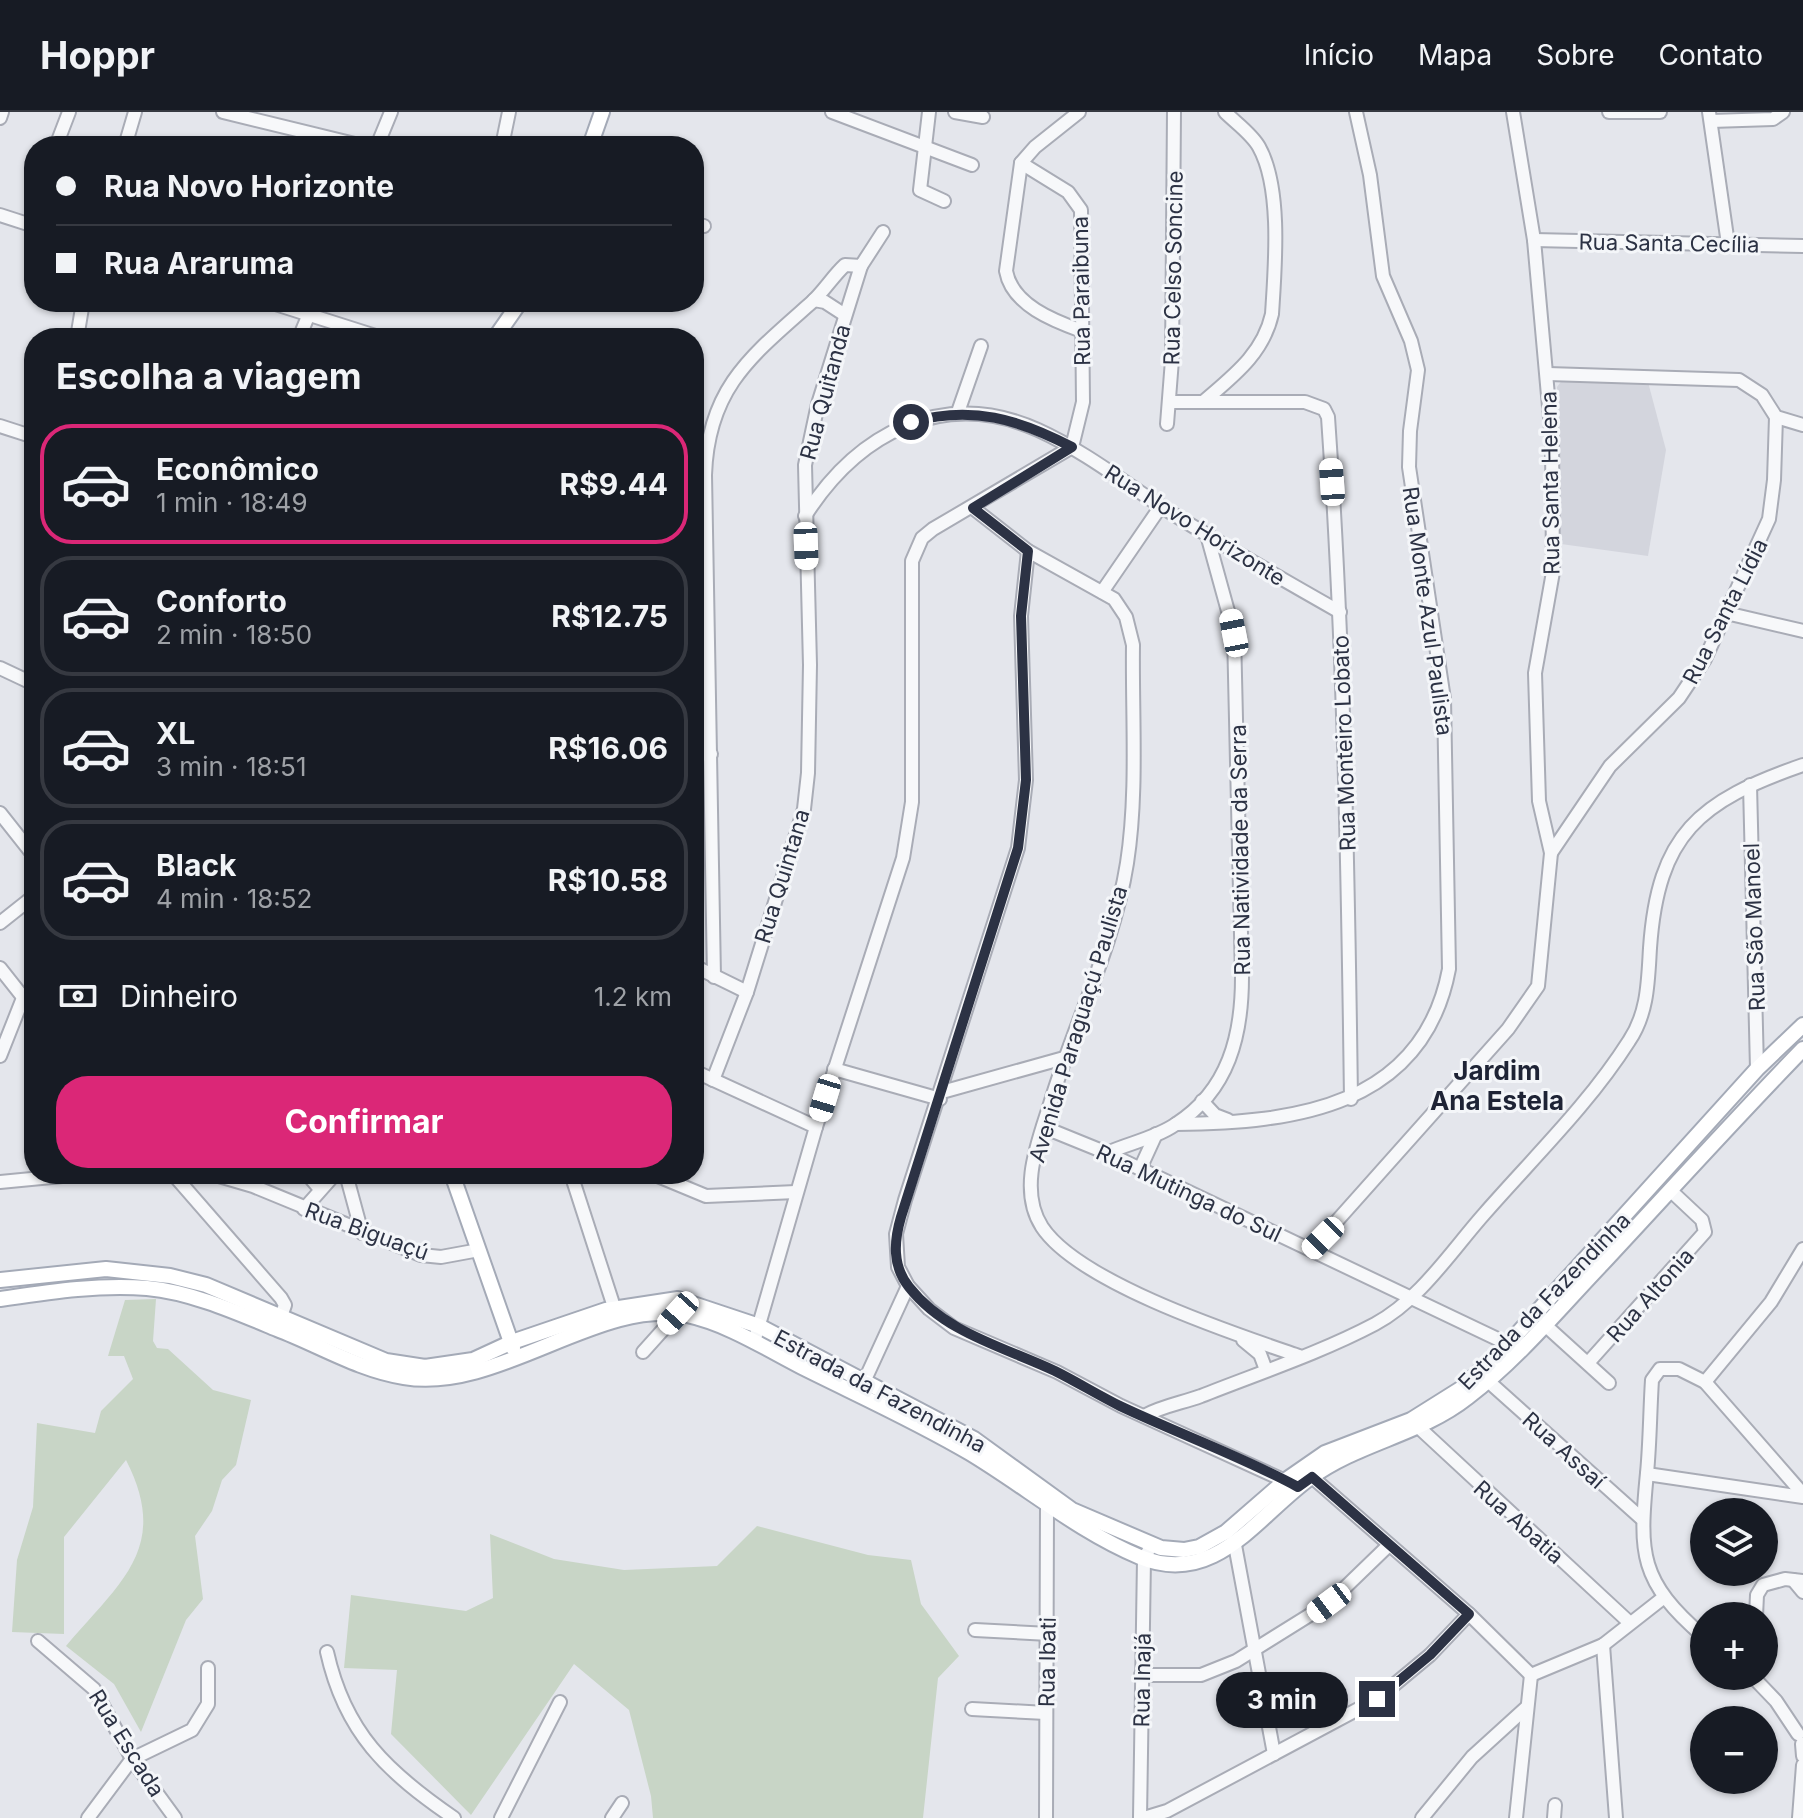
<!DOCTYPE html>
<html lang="pt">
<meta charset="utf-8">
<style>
:root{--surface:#171b24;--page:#242831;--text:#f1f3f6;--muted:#9ea1a6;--line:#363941;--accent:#db2777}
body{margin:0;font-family:Inter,sans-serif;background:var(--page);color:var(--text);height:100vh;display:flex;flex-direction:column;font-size:30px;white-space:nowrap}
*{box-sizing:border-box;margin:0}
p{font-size:26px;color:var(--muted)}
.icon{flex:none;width:44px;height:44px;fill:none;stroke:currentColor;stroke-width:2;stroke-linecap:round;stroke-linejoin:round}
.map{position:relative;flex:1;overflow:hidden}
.side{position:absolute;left:24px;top:216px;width:680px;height:856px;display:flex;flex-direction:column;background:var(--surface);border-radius:32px;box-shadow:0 2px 6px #0004}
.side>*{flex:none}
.banner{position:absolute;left:24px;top:24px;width:680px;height:176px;border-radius:32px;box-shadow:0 2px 6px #0004;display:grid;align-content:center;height:176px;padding:0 32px;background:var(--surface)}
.tools{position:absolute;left:1690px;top:1386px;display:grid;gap:16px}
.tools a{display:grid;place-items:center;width:88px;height:88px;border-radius:50%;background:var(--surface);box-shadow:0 2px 6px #0004;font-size:40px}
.end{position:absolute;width:36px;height:36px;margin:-18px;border:10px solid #2c3244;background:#fff;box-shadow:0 0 0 4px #fff}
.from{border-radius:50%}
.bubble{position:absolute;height:56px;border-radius:28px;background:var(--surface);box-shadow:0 2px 6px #0004;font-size:26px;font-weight:700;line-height:56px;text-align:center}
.car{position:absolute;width:24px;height:48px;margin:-24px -12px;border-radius:10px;box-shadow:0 0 6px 2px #0007;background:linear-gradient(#fff 24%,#345 0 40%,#fff 0 76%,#345 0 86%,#fff 0)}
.banner b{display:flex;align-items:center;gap:28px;height:76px;font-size:30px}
.banner b+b{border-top:2px solid var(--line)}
.banner i{width:20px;height:20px;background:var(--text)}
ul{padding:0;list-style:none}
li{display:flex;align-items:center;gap:24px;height:120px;margin:0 16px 12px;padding:0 16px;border:4px solid var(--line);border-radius:32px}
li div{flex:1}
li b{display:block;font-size:30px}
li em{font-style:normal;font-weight:700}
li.selected{border-color:var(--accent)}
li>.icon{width:72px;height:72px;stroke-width:1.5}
h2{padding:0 32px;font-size:36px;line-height:96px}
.pay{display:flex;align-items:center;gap:20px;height:88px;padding:0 32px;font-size:30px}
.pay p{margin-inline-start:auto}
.action{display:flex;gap:16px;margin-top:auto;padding:16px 32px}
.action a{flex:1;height:92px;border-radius:32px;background:var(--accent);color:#fff;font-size:32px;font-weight:700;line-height:92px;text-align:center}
header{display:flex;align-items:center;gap:48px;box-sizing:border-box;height:112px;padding:0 40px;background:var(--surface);border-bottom:2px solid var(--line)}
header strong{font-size:38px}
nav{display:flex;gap:44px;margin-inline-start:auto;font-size:28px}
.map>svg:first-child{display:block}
.built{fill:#d3d5dd}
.green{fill:#c8d5c6}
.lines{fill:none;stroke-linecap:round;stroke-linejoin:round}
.minor-casing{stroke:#a9acb6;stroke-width:16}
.major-casing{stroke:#a4aab7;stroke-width:18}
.minor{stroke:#f7f8fa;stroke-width:12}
.major{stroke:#fff;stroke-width:14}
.route{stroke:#2c3244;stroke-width:10}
.labels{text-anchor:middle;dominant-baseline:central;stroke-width:6;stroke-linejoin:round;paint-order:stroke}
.street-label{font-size:22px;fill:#2c3244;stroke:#f4f6f9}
.quarter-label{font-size:26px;font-weight:bold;fill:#1e2335;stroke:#f4f6f9}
</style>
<header>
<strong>Hoppr</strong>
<nav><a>Início</a><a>Mapa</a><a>Sobre</a><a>Contato</a></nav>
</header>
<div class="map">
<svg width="1803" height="1706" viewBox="0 0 1803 1706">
<rect width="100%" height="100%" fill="#e4e6ec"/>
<polygon class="built" points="1563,267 1648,270 1666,338 1648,444 1561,432 1557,275"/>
<g class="green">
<path d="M156 1187 153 1229 157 1236 168 1237 213 1278 251 1288 236 1353 222 1368 212 1399 195 1424 203 1487 186 1508 141 1620 114 1572 66 1534C120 1470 171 1436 126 1348L64 1425V1522L12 1520 17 1448 33 1395 37 1311 95 1321 101 1299 133 1267 124 1244H108L125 1188Z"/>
<polygon points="757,1414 868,1443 911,1448 921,1492 959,1544 938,1566 923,1706 653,1706 651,1684 629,1598 574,1552 471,1703 391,1622 397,1558 344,1556 351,1483 466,1499 493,1486 490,1422 554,1447 624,1458 717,1454"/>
</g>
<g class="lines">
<defs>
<g id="minor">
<polyline points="223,0 363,34"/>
<polyline points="832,0 972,53"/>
<polyline points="929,0 920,78 944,89"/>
<polyline points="955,0 983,5"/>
<path d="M1079 0 1035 35 1021 51 1006 159C1012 193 1054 209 1082 219"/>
<polyline points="1609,0 1660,0"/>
<polyline points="1709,0 1728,132"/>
<polyline points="0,6 2,0"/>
<polyline points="1711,9 1773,7 1783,0"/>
<polyline points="56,34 69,0"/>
<polyline points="125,34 135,0"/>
<polyline points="377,34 391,0"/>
<polyline points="502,34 509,0"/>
<polyline points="1021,51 1068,80 1081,98 1083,290 1072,335"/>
<polyline points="0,103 34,114"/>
<polyline points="694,112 704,114"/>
<polyline points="1534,128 1803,134"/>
<polyline points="814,188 825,190 845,203"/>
<polyline points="269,190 382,226"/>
<polyline points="77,226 83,190"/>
<polyline points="299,226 314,190"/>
<polyline points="1548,262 1739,268 1762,283 1776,305 1803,313"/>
<path d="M1171 290H1305L1324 297 1328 305C1344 532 1348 759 1351 987"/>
<path d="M1203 290C1233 264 1263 242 1272 202 1275 155 1282 76 1259 35 1252 22 1236 11 1225 0"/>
<polyline points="958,300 981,234"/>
<polyline points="1167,312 1172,248 1174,0"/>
<polyline points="0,314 34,325"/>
<path d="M973 396 1028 439 1114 487 1126 505 1133 533C1132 604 1138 680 1127 751 1114 834 1074 912 1050 992 1038 1030 1018 1078 1042 1115 1079 1171 1235 1222 1299 1244"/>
<path d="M805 404C857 322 942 275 1038 318 1082 338 1121 368 1162 395 1220 432 1280 466 1340 500"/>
<polyline points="1028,439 1021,504 1026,668 1018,736 905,1088 896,1122 898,1155 908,1174 929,1197 954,1216 1057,1260 1121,1294 1292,1372"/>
<polyline points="1102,480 1161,394"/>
<polyline points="1726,501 1803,519"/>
<polyline points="0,556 34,572"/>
<polyline points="694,643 711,642"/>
<polyline points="1750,673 1757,957"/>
<polyline points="0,701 34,744"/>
<polyline points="1551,741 1610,654 1679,586 1705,547 1769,407 1774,368 1776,305"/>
<polyline points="0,811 34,784"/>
<polyline points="694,854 747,880"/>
<polyline points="0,856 34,899"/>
<path d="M714 865 705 363C708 276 751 244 812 190 824 179 833 164 845 153L861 154 883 120"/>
<polyline points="0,944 23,886"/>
<polyline points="834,957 940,987"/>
<polyline points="694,959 816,1015"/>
<polyline points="713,968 747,880 804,697 808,661 810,553 805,353 818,292 861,154"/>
<polyline points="942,980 1064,946"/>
<polyline points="1202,989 1215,1003 1228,1008"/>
<path d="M1176 1012C1294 1011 1423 995 1449 857L1444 587 1409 355 1410 319 1418 258 1411 229 1383 164 1370 63 1356 0"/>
<polyline points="1043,1015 1107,1041 1508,1232"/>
<path d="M1107 1041C1129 1031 1156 1026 1176 1012 1229 978 1242 923 1242 865L1234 521 1207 423"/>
<polyline points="1140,1057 1156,1022"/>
<polyline points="173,1062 281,1186 285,1193 278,1213"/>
<polyline points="212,1062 253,1074 421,1143 441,1145 479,1138"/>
<polyline points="307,1062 320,1077"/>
<polyline points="346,1062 362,1121"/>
<polyline points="571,1062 614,1195"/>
<polyline points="653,1062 706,1084 796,1080"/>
<polyline points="0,1070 83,1062"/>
<polyline points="304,1097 335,1062"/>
<polyline points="1311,1138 1508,917 1538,874 1551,741 1539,689 1535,561 1553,460 1552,328 1534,128 1513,0"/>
<polyline points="1545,1213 1609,1271"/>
<polyline points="1243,1228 1260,1242 1266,1258"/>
<polyline points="754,1230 816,1015 903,746 912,690 912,449 922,426 933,417 1072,335"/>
<polyline points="643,1240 678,1201"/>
<polyline points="1588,1251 1705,1120 1702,1108 1670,1078"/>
<polyline points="1488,1269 1641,1406"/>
<polyline points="1705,1270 1771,1190 1803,1137"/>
<polyline points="863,1272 908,1174"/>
<path d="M1144 1304C1162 1294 1182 1291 1201 1284 1259 1261 1320 1241 1375 1212 1420 1188 1452 1138 1485 1101 1534 1045 1589 992 1629 929 1648 901 1648 869 1650 836 1658 722 1699 689 1803 653"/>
<polyline points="1413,1310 1630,1511"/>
<polyline points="1647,1362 1803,1385"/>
<polyline points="1312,1365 1469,1502 1531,1563"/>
<polyline points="1235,1433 1274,1642"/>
<polyline points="1793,1468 1803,1480"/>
<polyline points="1756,1504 1757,1483 1763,1473 1785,1467 1803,1469"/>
<polyline points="975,1518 1049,1522"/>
<path d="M1704 1525C1639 1469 1639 1442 1647 1361 1650 1330 1650 1299 1652 1268L1660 1257H1679L1705 1270 1803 1382"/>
<polyline points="38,1529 94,1577 132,1647 175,1706"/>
<polyline points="1603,1533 1616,1706"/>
<path d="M327 1540C345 1621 387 1660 454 1706"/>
<polyline points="1141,1563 1201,1563 1236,1549 1329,1491 1389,1433"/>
<polyline points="1531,1563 1603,1533 1663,1486"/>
<polyline points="1752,1564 1776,1589 1798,1622"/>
<polyline points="972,1597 1046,1601"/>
<polyline points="1802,1632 1803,1644"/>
<polyline points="88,1706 132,1647 192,1618 208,1592 208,1556"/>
<polyline points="501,1706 560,1590"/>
<polyline points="612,1706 622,1691"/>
<polyline points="1046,1706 1047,1395"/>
<polyline points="1140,1706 1144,1447 1152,1432"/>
<polyline points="1144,1706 1167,1699 1377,1587 1430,1543 1469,1502"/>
<polyline points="1422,1706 1472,1645 1527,1595"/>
<polyline points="1516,1706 1531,1563"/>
<polyline points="1554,1706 1555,1693"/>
<polyline points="1799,1706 1803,1653"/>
</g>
<g id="major">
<polyline points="590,34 602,0"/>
<polyline points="495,226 520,190"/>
<polyline points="452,1062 513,1236"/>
<polyline points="0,1168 106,1157 170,1164 206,1173 386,1249 425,1255 473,1248 512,1230 606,1198 678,1187 759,1214 974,1327 1072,1398 1161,1436 1184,1438 1199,1435 1226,1420 1286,1368 1325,1341 1411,1308 1462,1276 1508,1232 1757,957 1803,913"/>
<path d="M0 1187C48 1180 98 1172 147 1176 191 1180 236 1200 277 1217 319 1233 359 1258 404 1265 498 1281 599 1185 687 1203 728 1212 765 1236 802 1255 858 1283 916 1309 970 1341 1028 1376 1078 1419 1140 1445 1215 1476 1258 1403 1310 1366 1359 1330 1420 1323 1468 1285 1518 1247 1559 1197 1602 1152 1669 1080 1735 1007 1803 937"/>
</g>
</defs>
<use href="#minor" class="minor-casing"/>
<use href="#major" class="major-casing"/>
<use href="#minor" class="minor"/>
<use href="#major" class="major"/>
</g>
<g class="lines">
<path class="route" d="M911 310C972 293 1018 307 1072 335L973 396 1028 439 1021 504 1026 668 1018 736 901 1105C894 1129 892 1154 909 1175 945 1221 1004 1235 1055 1259 1077 1270 1098 1283 1120 1294 1179 1322 1241 1344 1298 1375L1312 1365 1469 1502 1430 1543 1377 1587"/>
</g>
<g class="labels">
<g class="street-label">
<text transform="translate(1669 131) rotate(1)">Rua Santa Cecília</text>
<text transform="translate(1173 156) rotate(-89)">Rua Celso Soncine</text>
<text transform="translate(1081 179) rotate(-91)">Rua Paraibuna</text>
<text transform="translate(825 280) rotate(-75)">Rua Quitanda</text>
<text transform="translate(1550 371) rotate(-91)">Rua Santa Helena</text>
<text transform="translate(1195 413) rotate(32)">Rua Novo Horizonte</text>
<text transform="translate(1428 499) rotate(82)">Rua Monte Azul Paulista</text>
<text transform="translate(1725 499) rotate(-63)">Rua Santa Lídia</text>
<text transform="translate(1344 631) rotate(-92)">Rua Monteiro Lobato</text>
<text transform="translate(1240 738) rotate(-91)">Rua Natividade da Serra</text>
<text transform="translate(782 764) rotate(-73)">Rua Quintana</text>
<text transform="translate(1754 815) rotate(-92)">Rua São Manoel</text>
<text transform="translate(1078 912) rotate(-73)">Avenida Paraguaçú Paulista</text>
<text transform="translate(1189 1081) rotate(25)">Rua Mutinga do Sul</text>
<text transform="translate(367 1119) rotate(20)">Rua Biguaçú</text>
<text transform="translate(1650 1183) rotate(-48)">Rua Altonia</text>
<text transform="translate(1544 1189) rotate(-46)">Estrada da Fazendinha</text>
<text transform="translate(880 1279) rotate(28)">Estrada da Fazendinha</text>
<text transform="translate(1564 1338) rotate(42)">Rua Assaí</text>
<text transform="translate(1519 1410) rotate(42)">Rua Abatia</text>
<text transform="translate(1047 1550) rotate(-89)">Rua Ibati</text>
<text transform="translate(1142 1568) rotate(-89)">Rua Inajá</text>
<text transform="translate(127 1631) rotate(58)">Rua Escada</text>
</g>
<g class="quarter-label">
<text x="1497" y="958">Jardim<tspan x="1497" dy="30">Ana Estela</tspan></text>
</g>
</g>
</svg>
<div class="tools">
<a><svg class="icon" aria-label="layers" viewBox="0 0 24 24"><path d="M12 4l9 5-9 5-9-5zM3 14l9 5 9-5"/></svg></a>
<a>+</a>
<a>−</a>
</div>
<i class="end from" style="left:911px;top:310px"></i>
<i class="end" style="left:1377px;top:1587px"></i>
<div class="bubble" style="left:1216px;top:1560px;width:132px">3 min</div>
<i class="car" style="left:1332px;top:370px;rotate:356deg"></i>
<i class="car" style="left:806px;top:434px;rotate:178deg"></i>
<i class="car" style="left:1234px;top:521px;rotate:349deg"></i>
<i class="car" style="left:825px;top:986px;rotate:197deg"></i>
<i class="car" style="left:1323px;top:1126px;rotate:225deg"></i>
<i class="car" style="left:678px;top:1201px;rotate:222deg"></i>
<i class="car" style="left:1329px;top:1491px;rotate:233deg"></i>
<div class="banner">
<b><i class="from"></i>Rua Novo Horizonte</b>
<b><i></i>Rua Araruma</b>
</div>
<section class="side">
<h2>Escolha a viagem</h2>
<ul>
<li class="selected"><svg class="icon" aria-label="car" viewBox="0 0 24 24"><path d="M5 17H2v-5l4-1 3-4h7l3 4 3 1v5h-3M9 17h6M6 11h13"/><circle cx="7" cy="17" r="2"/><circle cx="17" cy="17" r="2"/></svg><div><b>Econômico</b><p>1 min · 18:49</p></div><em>R$9.44</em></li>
<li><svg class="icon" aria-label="car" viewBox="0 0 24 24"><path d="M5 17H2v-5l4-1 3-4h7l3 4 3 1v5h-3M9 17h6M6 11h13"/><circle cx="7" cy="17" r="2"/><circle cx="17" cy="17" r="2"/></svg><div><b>Conforto</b><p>2 min · 18:50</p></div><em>R$12.75</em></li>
<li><svg class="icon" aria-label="car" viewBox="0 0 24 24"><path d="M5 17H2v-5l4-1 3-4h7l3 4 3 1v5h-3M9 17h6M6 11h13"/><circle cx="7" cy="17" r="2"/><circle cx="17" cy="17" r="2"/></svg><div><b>XL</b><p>3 min · 18:51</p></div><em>R$16.06</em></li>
<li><svg class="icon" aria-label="car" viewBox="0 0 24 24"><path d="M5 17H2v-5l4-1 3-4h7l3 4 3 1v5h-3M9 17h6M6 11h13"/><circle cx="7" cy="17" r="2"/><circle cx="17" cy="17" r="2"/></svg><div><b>Black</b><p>4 min · 18:52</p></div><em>R$10.58</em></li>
</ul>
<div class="pay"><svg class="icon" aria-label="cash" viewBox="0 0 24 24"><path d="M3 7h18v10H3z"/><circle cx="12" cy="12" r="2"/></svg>Dinheiro<p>1.2 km</p></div>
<div class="action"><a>Confirmar</a></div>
</section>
</div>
